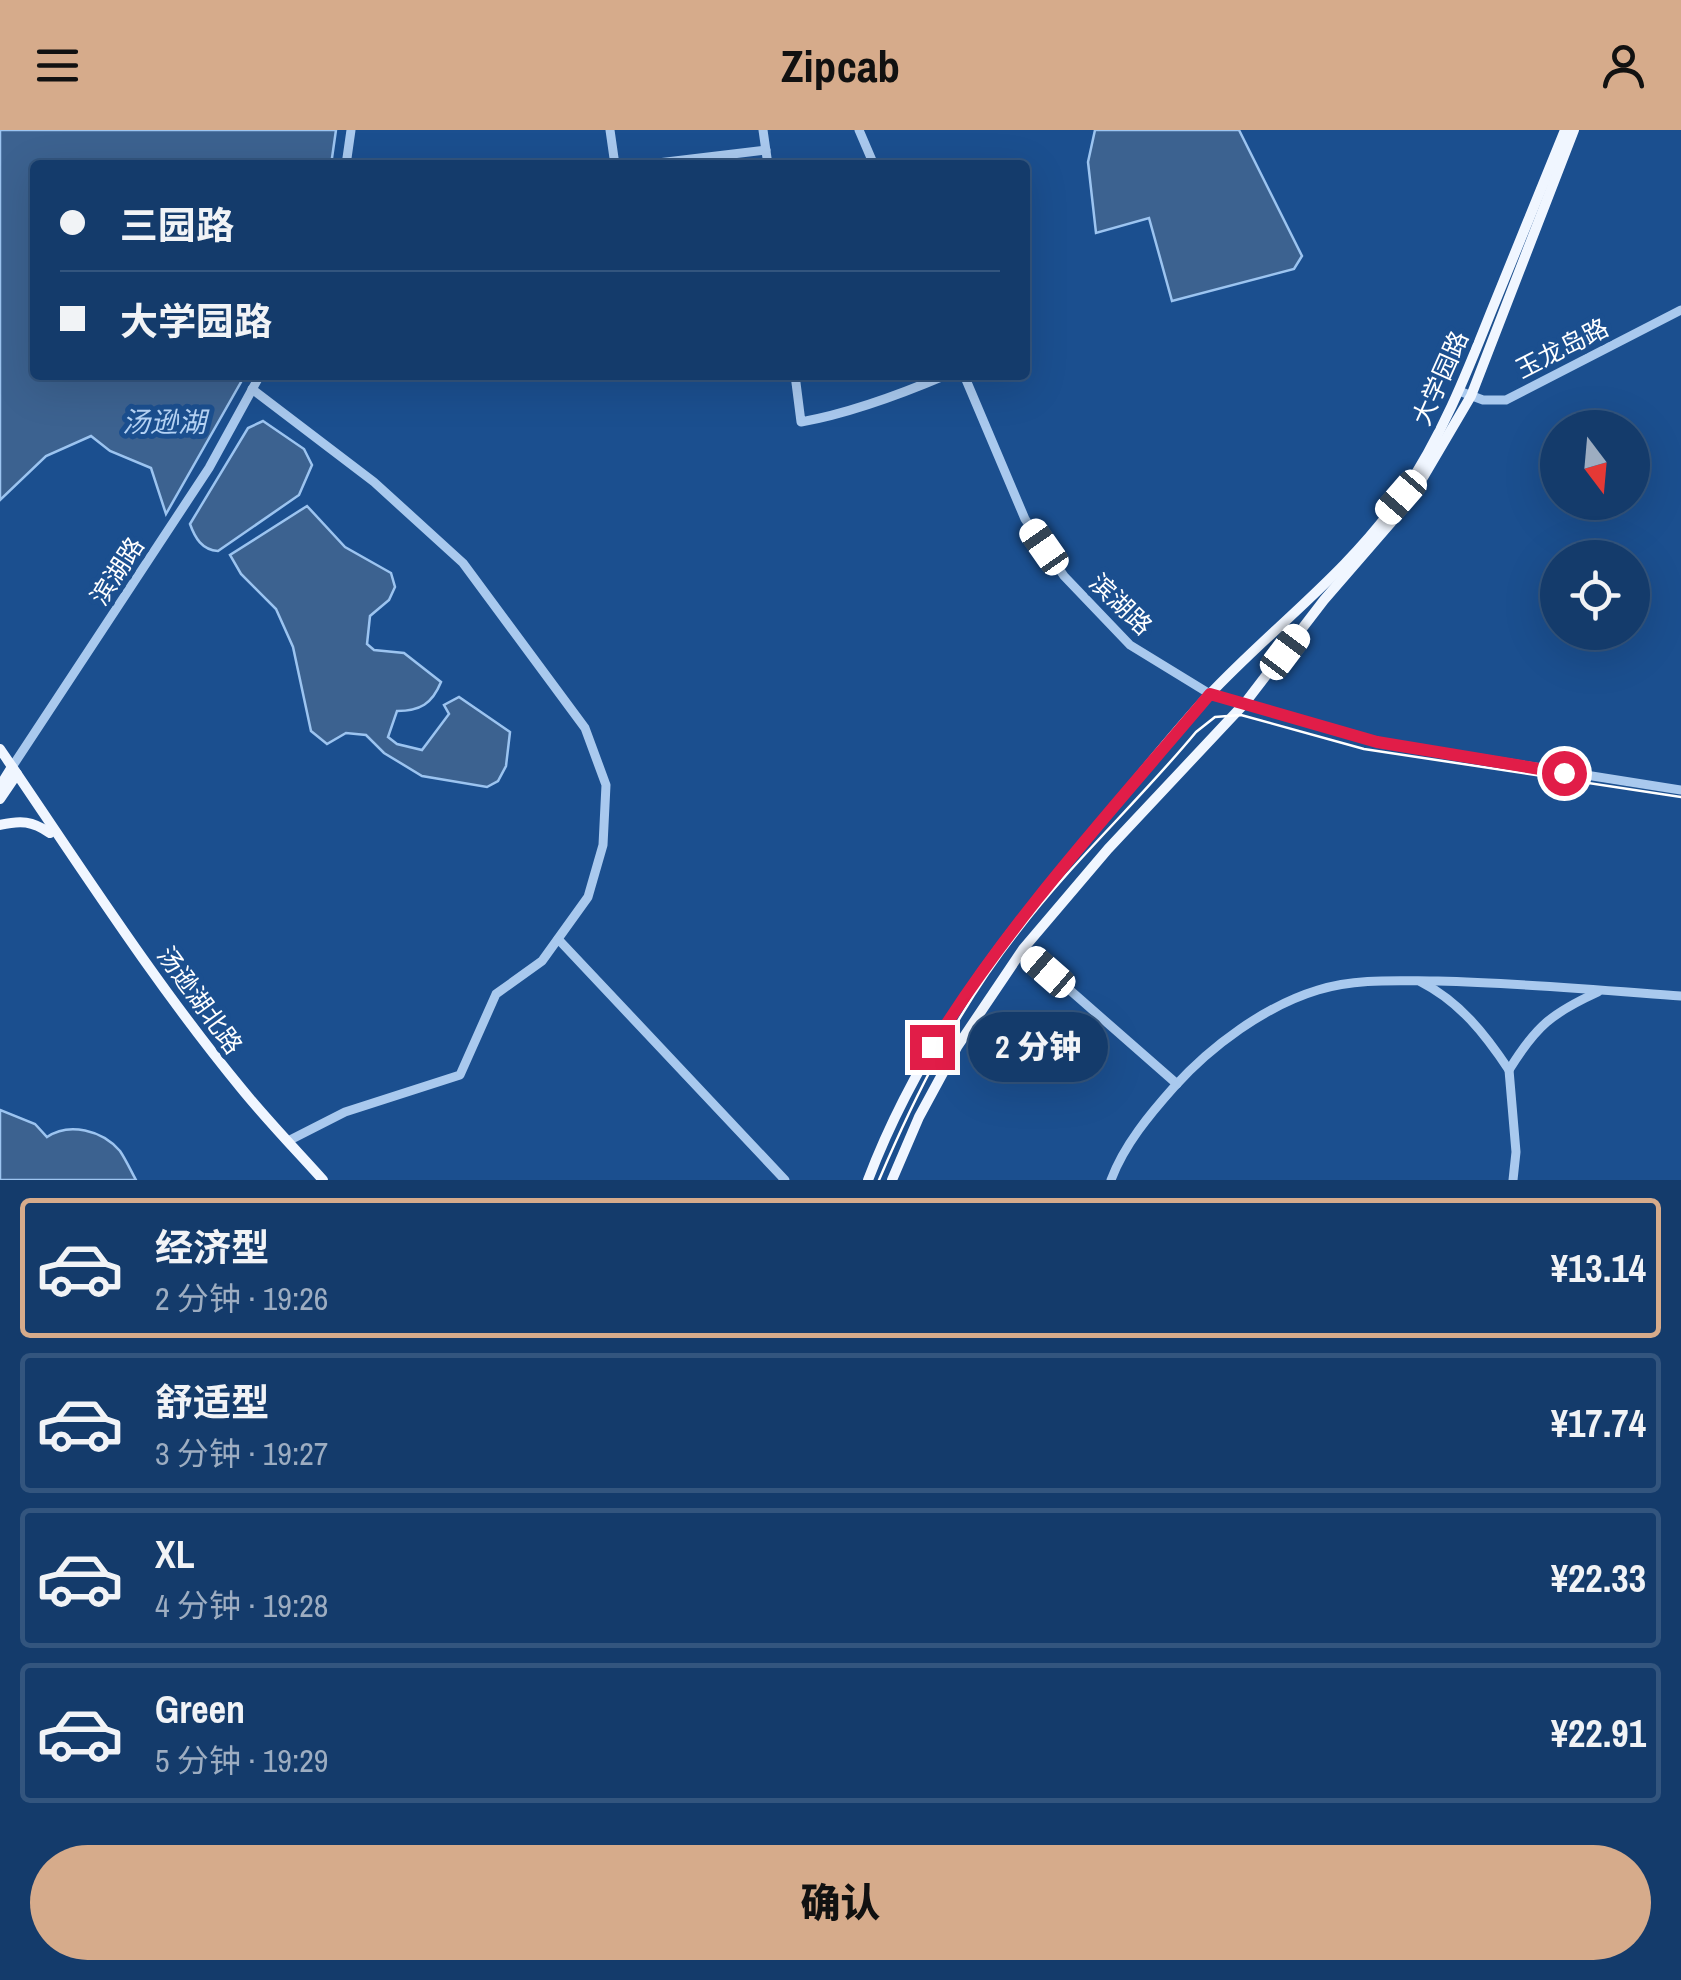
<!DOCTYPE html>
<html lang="zh">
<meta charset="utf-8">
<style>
:root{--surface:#143b6b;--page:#214673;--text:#f1f3f6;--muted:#9dadc1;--line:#33557e;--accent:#d6ab8b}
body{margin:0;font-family:"Archivo Narrow","Noto Sans SC",sans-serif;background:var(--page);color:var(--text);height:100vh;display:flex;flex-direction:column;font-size:38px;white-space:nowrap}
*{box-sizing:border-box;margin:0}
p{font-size:32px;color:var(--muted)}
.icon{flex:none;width:55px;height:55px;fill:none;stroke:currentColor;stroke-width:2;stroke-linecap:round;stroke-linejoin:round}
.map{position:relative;height:1050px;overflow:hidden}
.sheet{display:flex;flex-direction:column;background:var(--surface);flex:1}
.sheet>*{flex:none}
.top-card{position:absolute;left:30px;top:30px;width:1000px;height:220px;border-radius:10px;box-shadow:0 10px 40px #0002,0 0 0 2px var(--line);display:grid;align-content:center;height:220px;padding:0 30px;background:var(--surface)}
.needle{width:65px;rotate:164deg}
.controls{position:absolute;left:1540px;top:280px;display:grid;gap:20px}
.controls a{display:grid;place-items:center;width:110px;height:110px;border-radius:50%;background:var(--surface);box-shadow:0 10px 40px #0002,0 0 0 2px var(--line);font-size:50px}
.end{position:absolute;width:45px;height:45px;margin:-22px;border:12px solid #e11d48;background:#fff;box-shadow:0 0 0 5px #fff}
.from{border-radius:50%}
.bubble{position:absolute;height:70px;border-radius:35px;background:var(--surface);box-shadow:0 10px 40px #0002,0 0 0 2px var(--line);font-size:32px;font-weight:800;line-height:70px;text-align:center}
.car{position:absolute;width:30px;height:60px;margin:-30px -15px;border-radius:12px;box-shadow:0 0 8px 2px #0007;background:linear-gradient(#fff 24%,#345 0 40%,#fff 0 76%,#345 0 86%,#fff 0)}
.top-card b{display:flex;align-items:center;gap:35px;height:95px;font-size:38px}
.top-card b+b{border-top:2px solid var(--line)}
.top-card i{width:25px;height:25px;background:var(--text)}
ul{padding:18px 0 0;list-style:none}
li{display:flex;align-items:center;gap:30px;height:140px;margin:0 20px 15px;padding:0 10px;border:5px solid var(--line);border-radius:10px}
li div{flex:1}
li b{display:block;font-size:38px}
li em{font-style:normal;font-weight:800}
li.current{border-color:var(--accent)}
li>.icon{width:90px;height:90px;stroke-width:1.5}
.cta{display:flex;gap:20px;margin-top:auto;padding:20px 30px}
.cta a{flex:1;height:115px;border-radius:60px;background:var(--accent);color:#111;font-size:40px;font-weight:800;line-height:115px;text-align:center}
header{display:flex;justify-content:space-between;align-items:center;height:130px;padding:0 30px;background:var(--accent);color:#111;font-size:45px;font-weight:800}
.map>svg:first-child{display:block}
.water{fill:#3c6290;stroke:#9cc4f0;stroke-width:2.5}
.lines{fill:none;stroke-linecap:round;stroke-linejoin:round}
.minor{stroke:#a9c9ee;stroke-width:9}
.major{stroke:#f0f6ff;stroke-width:10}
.tram{stroke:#fff;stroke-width:2.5}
.route{stroke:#e11d48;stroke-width:12}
.labels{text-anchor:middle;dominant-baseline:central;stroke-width:10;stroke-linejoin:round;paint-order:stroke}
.street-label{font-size:25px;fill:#fff;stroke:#1b4f8f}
.water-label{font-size:28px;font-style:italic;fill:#b5d3f5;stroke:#1b4f8f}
</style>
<header><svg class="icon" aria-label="menu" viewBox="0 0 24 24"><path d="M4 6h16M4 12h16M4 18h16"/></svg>Zipcab<svg class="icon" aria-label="person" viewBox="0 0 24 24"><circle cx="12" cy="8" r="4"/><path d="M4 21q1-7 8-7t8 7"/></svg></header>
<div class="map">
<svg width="1681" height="1050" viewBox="0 0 1681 1050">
<rect width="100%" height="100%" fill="#1b4f8f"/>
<g class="water">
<polygon points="0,0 336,0 331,35 35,35 35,245 245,245 166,384 151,338 110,321 91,306 46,326 0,370"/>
<polygon points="1095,0 1239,0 1302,126 1294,139 1172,171 1149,88 1096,103 1088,32"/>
<path d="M263 291 304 319 312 335 299 365 218 421C202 420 195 408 190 394L248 298Z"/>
<path d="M307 376 345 417 391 443 395 457 389 470 370 486 367 514 374 520 404 523 441 552C432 574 420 581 397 581L388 607 397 614 422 620 449 584 444 575 459 567 510 602 506 636 498 651 487 657 422 646 384 623 366 605 346 603 327 614 311 601 293 517 276 479 241 444 230 425Z"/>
<path d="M0 980 35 994 47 1007C69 992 102 1000 120 1021 126 1030 131 1041 136 1050H0Z"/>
</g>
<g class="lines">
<g class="minor">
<polyline points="610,0 615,35"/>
<polyline points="763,0 768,35"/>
<polyline points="859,0 874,35"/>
<polyline points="346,35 351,0"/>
<polyline points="641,35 766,20"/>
<path d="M795 245 801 292C851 283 899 265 946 245"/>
<polyline points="964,245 1025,389 1064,446 1130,515 1210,564 1377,612 1681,660"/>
<polyline points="252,259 374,352 463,433 585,598 606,655 603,715 588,767 542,831 496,864 460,945 345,982 288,1011"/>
<polyline points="1459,261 1483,270 1506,270 1681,180"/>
<polyline points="12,637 209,338 260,245"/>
<polyline points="558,809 785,1050"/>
<polyline points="1023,819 1177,954"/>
<path d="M1421 852C1460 872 1485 904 1509 940 1536 896 1552 883 1598 862"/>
<polyline points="1509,940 1516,1022 1513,1050"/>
<path d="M1111 1050C1124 1015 1150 984 1174 957 1211 916 1265 876 1318 860 1357 848 1398 851 1438 851 1519 853 1600 860 1681 866"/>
</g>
<g class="major">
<path d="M0 619C78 733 153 851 241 958 267 990 296 1020 323 1050"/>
<polyline points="0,656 12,637"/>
<polyline points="0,669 17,644"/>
<path d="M0 695C21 690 32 691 50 703"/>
<path d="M868 1050C922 908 1009 800 1106 686 1140 646 1173 604 1209 565 1272 498 1349 442 1402 365 1441 308 1466 245 1491 182 1516 121 1540 61 1565 0"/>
<polyline points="892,1050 919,987 957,917 1023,819 1108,719 1245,573 1324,470 1408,373 1471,266 1574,0"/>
</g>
<path class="tram" d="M879 1050C916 963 959 878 1018 803 1072 732 1139 671 1196 602L1215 587 1241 585 1364 619 1681 667"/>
</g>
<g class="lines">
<path class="route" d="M932 917C1011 789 1113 679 1210 564L1377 612 1564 643"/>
</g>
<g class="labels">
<g class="street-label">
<text transform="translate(1562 218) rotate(-27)">玉龙岛路</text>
<text transform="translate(1440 248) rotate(-66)">大学园路</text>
<text transform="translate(117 441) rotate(-57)">滨湖路</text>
<text transform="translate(1121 474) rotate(44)">滨湖路</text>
<text transform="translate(200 870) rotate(54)">汤逊湖北路</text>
</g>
<g class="water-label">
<text x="164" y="292">汤逊湖</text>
</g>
</g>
</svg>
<div class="controls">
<a><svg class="needle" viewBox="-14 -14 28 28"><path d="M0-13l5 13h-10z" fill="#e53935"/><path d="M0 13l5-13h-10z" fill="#9dadc1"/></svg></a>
<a><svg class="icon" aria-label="locate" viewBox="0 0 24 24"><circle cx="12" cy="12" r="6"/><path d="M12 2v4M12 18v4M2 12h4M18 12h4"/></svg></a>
</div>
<i class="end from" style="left:1564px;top:643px"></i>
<i class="end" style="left:932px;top:917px"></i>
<div class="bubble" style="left:968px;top:882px;width:140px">2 分钟</div>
<i class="car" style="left:1401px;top:367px;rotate:221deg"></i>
<i class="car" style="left:1044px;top:417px;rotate:325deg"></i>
<i class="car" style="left:1285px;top:522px;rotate:37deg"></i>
<i class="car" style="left:1048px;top:842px;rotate:311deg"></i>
<div class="top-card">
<b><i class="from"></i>三园路</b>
<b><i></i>大学园路</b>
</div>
</div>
<section class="sheet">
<ul>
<li class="current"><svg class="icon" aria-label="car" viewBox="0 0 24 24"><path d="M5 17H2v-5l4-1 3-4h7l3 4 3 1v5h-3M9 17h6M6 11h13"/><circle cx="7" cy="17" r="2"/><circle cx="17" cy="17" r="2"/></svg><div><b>经济型</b><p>2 分钟 · 19:26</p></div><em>¥13.14</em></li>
<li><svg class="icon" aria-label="car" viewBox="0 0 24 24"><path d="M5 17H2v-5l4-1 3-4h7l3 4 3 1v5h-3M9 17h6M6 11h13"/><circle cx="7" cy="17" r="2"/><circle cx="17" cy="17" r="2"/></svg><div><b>舒适型</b><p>3 分钟 · 19:27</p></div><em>¥17.74</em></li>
<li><svg class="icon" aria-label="car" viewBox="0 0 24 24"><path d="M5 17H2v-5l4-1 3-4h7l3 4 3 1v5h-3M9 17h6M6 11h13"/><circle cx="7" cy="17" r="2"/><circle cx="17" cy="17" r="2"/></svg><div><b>XL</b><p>4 分钟 · 19:28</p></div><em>¥22.33</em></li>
<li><svg class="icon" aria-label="car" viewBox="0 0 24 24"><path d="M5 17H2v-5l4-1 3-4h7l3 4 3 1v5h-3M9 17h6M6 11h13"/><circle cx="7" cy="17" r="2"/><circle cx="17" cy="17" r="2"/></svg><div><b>Green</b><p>5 分钟 · 19:29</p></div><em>¥22.91</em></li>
</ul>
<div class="cta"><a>确认</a></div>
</section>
